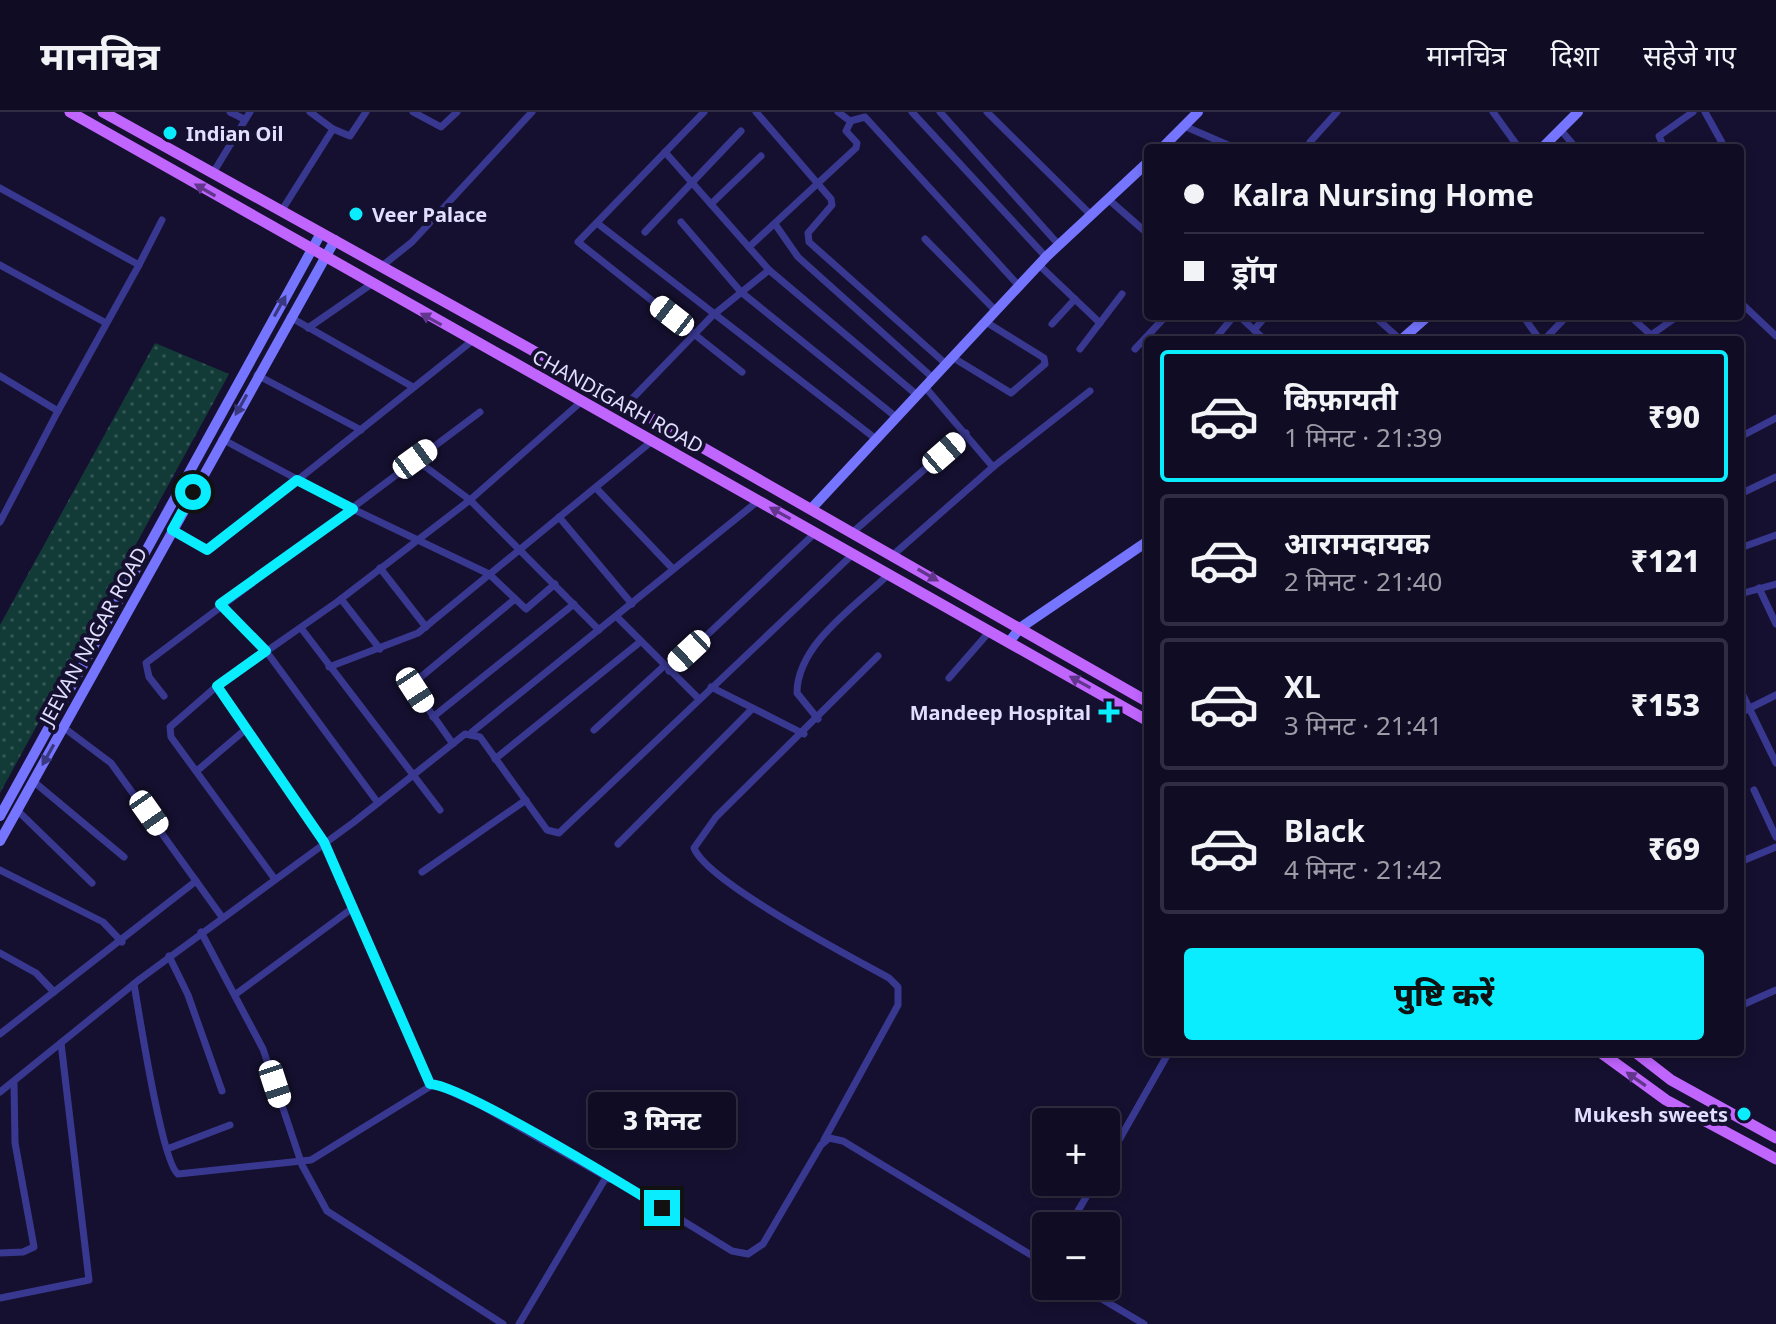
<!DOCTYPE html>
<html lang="hi">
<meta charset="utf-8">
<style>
:root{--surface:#100c23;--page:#19152b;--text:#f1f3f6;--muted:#9c9ba6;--line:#302c41;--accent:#0aedff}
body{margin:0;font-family:"Noto Sans","Noto Sans Devanagari",sans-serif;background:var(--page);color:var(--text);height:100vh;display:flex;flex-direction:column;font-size:30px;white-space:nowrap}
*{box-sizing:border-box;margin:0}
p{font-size:26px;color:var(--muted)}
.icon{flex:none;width:44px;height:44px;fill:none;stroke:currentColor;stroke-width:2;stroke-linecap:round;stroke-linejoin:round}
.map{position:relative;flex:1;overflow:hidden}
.side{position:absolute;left:1144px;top:224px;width:600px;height:720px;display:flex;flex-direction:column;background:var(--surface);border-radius:8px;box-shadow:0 4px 12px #0003,0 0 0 2px var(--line)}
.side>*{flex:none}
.top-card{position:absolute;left:1144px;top:32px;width:600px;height:176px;border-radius:8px;box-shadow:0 4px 12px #0003,0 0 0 2px var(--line);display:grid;align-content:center;height:176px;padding:0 40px;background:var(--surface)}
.tools{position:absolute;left:1032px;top:996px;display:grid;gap:16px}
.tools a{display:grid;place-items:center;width:88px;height:88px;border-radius:8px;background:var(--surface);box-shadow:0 4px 12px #0003,0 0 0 2px var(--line);font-size:40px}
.end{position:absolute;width:36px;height:36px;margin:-18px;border:10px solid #0aedff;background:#111;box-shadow:0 0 0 4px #111}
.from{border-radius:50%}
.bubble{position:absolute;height:56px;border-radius:8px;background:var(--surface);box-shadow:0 4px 12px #0003,0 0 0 2px var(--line);font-size:26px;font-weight:800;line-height:56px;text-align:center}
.car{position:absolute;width:24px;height:48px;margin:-24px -12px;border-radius:10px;box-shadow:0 0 6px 2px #0007;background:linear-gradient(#fff 24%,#345 0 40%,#fff 0 76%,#345 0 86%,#fff 0)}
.top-card b{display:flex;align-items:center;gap:28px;height:76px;font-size:30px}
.top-card b+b{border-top:2px solid var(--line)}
.top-card i{width:20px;height:20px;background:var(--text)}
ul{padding:14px 0 0;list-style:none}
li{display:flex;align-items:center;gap:24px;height:132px;margin:0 16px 12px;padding:0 24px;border:4px solid var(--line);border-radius:8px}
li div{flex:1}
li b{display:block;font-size:30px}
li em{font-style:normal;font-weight:800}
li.selected{border-color:var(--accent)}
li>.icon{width:72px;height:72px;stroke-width:1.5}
.primary-button{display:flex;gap:16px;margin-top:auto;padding:16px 40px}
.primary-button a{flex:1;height:92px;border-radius:8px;background:var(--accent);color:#111;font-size:32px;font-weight:800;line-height:92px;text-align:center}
header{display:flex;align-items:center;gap:48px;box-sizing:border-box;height:112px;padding:0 40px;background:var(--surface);border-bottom:2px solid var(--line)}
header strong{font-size:38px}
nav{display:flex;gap:44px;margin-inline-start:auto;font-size:28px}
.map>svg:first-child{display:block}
.park{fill:url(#park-dots)}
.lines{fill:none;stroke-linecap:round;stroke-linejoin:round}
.street{stroke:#393891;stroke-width:7}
.secondary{stroke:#7575ff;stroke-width:10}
.primary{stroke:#c165ff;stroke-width:11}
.oneway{fill:#62368d}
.oneway2{fill:#3b3882}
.route{stroke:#0aedff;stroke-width:10}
.poi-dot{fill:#0aedff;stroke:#15102f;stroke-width:3}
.labels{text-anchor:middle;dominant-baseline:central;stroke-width:8;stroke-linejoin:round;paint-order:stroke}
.poi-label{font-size:20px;font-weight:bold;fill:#e1deff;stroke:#15102f;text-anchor:start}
.street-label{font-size:20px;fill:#e1deff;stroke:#15102f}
</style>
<header>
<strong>मानचित्र</strong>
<nav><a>मानचित्र</a><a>दिशा</a><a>सहेजे गए</a></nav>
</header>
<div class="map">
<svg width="1776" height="1212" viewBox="0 0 1776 1212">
<defs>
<pattern id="park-dots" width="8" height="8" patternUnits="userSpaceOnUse" patternTransform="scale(2)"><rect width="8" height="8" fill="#123a37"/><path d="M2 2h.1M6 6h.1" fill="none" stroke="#345655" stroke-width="1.8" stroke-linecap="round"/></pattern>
</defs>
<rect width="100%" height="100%" fill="#15102f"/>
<polygon class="park" points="155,231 229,262 0,681 0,513"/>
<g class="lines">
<g class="street">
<polyline points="230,0 244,7"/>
<polyline points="413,0 441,15 457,0"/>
<polyline points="704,0 578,130 742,260"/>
<polyline points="756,0 831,87 832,93 808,121 809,130 946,252"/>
<polyline points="838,0 850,9 865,5 1019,174"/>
<polyline points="912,0 1046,145"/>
<polyline points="940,0 1059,133"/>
<polyline points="987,0 1091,103"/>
<polyline points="1493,0 1519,36"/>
<polyline points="1705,0 1725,36"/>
<polyline points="1184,14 1235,36"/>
<polyline points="333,17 350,24 366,0"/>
<polyline points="1560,17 1576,36"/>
<polyline points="1310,30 1337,0"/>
<polyline points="1664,36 1659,24 1693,0"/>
<polyline points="665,40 769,158 917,283"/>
<polyline points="213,61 250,0"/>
<polyline points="0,76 139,153 162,108"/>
<polyline points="1108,87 1148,122"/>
<polyline points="711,92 761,44"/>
<polyline points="282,98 333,17 310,0"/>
<polyline points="681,110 741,180 896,305"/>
<polyline points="597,111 876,327"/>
<polyline points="775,112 798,145 933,266"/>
<polyline points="645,120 741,19"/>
<polyline points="925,127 996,199"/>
<polyline points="749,135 856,36 857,31 846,19 851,9"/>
<polyline points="0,153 106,211"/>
<polyline points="1039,153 1100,211"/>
<polyline points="382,154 412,130 532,0"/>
<polyline points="1740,190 1776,224"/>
<polyline points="1239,204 1265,228"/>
<polyline points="1374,204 1401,228"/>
<polyline points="1523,204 1540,228"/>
<polyline points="1630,204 1651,223 1678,204"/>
<polyline points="290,205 413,275"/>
<polyline points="1052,212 1075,187"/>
<polyline points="308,216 370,173"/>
<polyline points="1254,218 1266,204"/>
<polyline points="1214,228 1234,204"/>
<polyline points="1544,228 1567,204"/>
<polyline points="1080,237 1122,182"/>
<polyline points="1135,237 1166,204"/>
<polyline points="952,245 1011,281 1045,252 1044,246 986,210"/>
<polyline points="257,263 361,318"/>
<polyline points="0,264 58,299 0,410"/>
<polyline points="925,275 993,355"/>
<polyline points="627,292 712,204 769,158"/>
<polyline points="58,299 139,153"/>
<polyline points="1740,325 1776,306"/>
<polyline points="222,327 353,397 489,462 526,497 555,472"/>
<polyline points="415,347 470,388 599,518"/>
<polyline points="596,376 673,457"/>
<polyline points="1740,382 1776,365"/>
<polyline points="559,405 632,492"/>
<polyline points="172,418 204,437 211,437 472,229"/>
<polyline points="853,420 966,321"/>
<polyline points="1740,436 1776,423"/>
<polyline points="893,443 993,355 1090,279"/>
<polyline points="380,456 426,515"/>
<polyline points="1759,476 1776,512"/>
<polyline points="1740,482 1776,472"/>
<polyline points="341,487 380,537"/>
<polyline points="220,492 266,539 378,691"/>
<polyline points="617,505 699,587"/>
<polyline points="301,516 440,698"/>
<polyline points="329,555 418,521 652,329"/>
<polyline points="669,559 815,421"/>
<polyline points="949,566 990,519"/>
<polyline points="217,574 324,730 430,972"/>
<polyline points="711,575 804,622"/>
<polyline points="1740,577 1776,651"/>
<polyline points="164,584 149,565 146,551 480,300"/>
<polyline points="1740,601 1776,583"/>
<polyline points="433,605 574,492"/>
<path d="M818 607 797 581C797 532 857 493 889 462"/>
<polyline points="63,615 111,651 222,805"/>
<polyline points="594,618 664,554"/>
<polyline points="472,620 758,389"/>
<polyline points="453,632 415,578 416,569 515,487"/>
<polyline points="495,647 640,530"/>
<polyline points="198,658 246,617"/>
<polyline points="33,669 124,745"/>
<polyline points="1754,678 1776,725"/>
<polyline points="17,698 92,771"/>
<polyline points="618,732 752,597"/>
<polyline points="1740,750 1776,735"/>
<polyline points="0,758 103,810 122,830"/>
<polyline points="422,760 526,688"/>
<polyline points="274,766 171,625 170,615 217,574 337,490 470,388 582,289"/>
<polyline points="201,820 263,937 302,1053 327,1099 503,1212"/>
<polyline points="0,841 36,861 54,880"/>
<polyline points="169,844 188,883 222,979"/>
<path d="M134 872C139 901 162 1051 178 1062L311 1048 434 972 480 993 608 1066"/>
<polyline points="236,882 354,795"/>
<polyline points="1740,894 1776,878"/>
<polyline points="0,922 196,769"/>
<polyline points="0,980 140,867 354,710 465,622 480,625 547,718 559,721 853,442"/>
<path d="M824 1028 898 893V875L889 866C851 845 707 770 694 736L716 705 878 544"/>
<polyline points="167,1037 230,1013"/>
<polyline points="1106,1051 1169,940"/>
<polyline points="1069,1114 1095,1070"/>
<polyline points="0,1141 23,1140 34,1135 15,1031 14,971"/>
<polyline points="1080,1174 1144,1212"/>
<polyline points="0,1186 89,1168 61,931"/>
<polyline points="519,1212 605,1067 615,1067 732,1139 748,1142 763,1132 821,1033 829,1026 843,1029 1046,1152"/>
</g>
<g class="secondary">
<polyline points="1162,36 1198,0"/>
<polyline points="1542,36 1578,0"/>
<polyline points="1401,228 1428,204"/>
<polyline points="812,396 1046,145 1148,50"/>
<polyline points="1009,530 1020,516 1148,429"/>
<polyline points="0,704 321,121"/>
<polyline points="0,729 335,128"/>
</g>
<g class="primary">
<path d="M70 0C428 206 789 406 1148 609"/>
<polyline points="103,0 530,237 1148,590"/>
<polyline points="1600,940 1666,988 1776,1047"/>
<polyline points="1635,940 1671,968 1776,1026"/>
</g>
</g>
<defs><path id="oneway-solid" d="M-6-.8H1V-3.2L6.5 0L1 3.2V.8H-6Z" transform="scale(2)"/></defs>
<g class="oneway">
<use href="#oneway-solid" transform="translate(205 78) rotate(-150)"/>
<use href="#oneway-solid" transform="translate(431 207) rotate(-151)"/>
<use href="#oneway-solid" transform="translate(780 401) rotate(-151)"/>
<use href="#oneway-solid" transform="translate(928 463) rotate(30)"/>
<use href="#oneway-solid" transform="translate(1080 570) rotate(-151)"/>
<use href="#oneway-solid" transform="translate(1636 967) rotate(-145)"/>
</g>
<g class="oneway2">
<use href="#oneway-solid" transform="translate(280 194) rotate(-61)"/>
<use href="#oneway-solid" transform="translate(241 293) rotate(119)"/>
<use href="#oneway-solid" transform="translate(48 643) rotate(119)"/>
</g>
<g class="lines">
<path class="route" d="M193 380 172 418 207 438 297 368 353 397 220 492 266 539 217 574 324 730 430 972C461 973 626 1074 662 1096"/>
</g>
<g class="poi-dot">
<circle cx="170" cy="21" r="8"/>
<circle cx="356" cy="102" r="8"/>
<path d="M1105 588h8v8h8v8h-8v8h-8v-8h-8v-8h8z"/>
<circle cx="1744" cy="1002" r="8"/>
</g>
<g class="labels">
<g class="poi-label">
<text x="186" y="21">Indian Oil</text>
<text x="372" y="102">Veer Palace</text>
<text x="1091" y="600" text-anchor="end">Mandeep Hospital</text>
<text x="1728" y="1002" text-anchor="end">Mukesh sweets</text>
</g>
<g class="street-label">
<text transform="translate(618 289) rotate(29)">CHANDIGARH ROAD</text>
<text transform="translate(93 524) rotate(-61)">JEEVAN NAGAR ROAD</text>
</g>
</g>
</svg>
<div class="tools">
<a>+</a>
<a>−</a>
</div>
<i class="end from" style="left:193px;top:380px"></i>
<i class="end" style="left:662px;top:1096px"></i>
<div class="bubble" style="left:588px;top:980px;width:148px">3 मिनट</div>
<i class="car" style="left:672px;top:204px;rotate:308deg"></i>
<i class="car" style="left:944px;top:341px;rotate:49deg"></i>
<i class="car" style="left:415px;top:347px;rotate:54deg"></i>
<i class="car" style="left:689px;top:539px;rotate:227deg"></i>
<i class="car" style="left:415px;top:578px;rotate:147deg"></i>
<i class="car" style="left:149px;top:701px;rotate:145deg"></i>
<i class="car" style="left:275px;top:972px;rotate:162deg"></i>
<div class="top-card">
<b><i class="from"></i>Kalra Nursing Home</b>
<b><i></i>ड्रॉप</b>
</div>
<section class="side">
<ul>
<li class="selected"><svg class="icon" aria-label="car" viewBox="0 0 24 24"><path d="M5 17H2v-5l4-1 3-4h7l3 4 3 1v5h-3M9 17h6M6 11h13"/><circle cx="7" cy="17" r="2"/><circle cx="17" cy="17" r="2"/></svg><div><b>किफ़ायती</b><p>1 मिनट · 21:39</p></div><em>₹90</em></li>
<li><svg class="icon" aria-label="car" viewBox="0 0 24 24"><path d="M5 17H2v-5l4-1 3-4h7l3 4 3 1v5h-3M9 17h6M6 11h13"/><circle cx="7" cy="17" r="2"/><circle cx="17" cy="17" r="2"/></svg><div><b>आरामदायक</b><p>2 मिनट · 21:40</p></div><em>₹121</em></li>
<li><svg class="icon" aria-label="car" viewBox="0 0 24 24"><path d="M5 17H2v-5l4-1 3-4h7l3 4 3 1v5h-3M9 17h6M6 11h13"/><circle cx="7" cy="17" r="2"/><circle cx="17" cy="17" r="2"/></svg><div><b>XL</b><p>3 मिनट · 21:41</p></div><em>₹153</em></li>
<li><svg class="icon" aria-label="car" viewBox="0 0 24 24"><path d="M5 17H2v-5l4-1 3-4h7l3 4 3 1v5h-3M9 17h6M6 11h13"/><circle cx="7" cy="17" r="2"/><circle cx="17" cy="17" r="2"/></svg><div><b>Black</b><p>4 मिनट · 21:42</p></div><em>₹69</em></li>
</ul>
<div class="primary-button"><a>पुष्टि करें</a></div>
</section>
</div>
